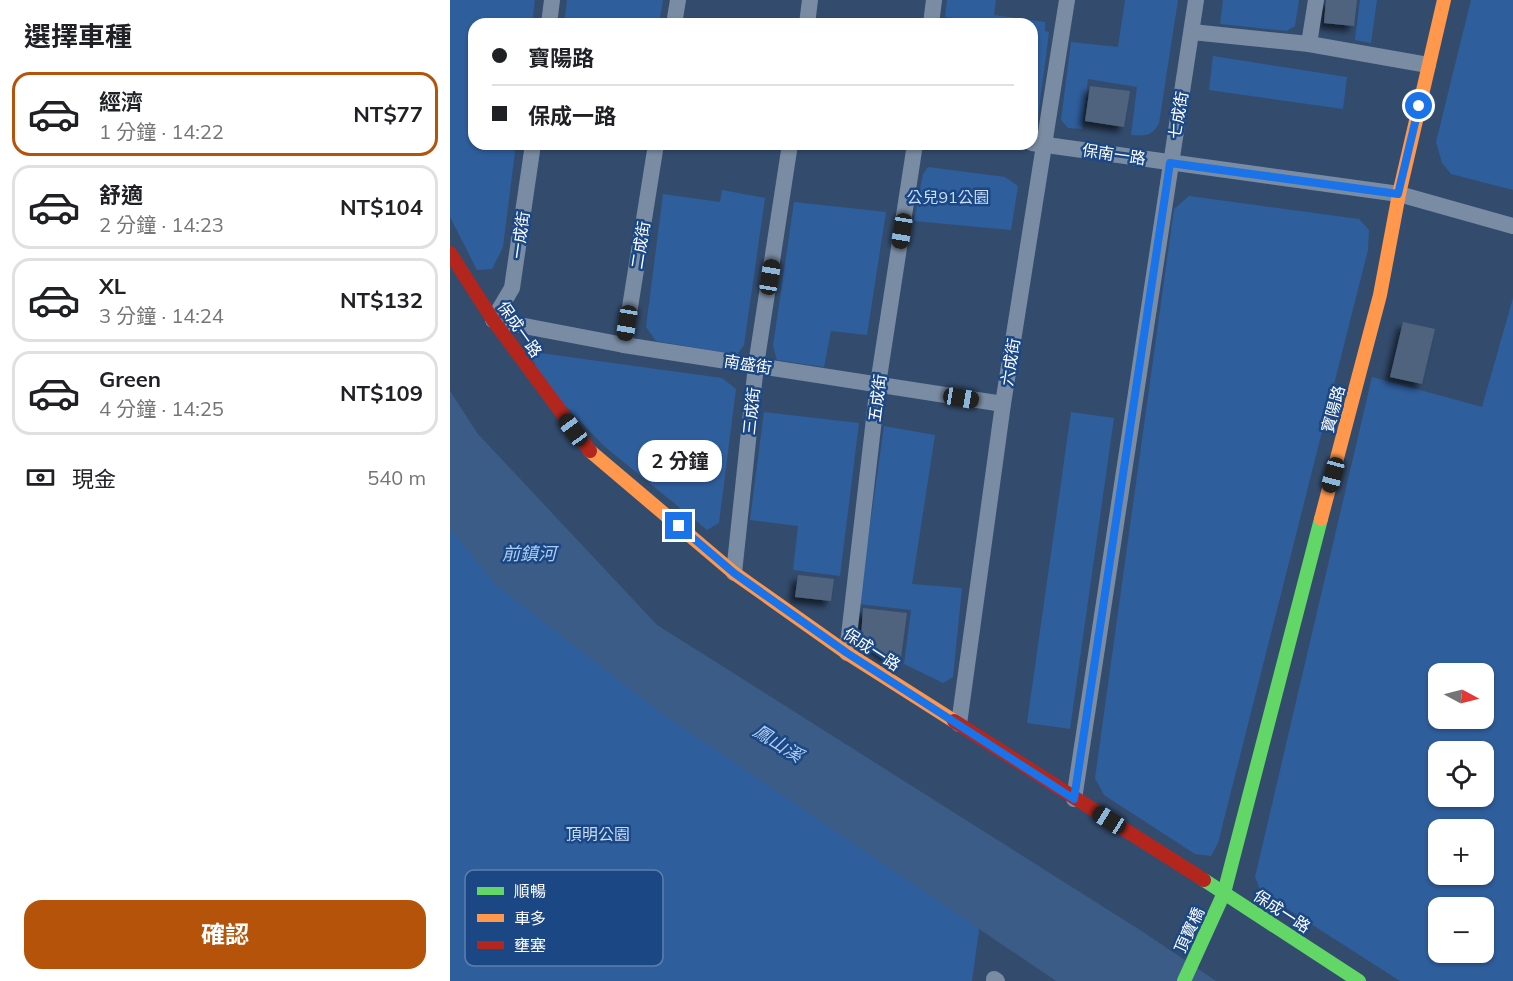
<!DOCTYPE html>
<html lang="zh-TW">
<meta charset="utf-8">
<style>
:root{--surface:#fff;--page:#f2f2f2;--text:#202124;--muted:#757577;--line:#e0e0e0;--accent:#b45309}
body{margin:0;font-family:Mulish,"Noto Sans TC",sans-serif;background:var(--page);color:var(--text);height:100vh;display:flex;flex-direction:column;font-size:22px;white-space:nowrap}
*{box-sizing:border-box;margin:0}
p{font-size:20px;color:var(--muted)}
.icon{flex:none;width:33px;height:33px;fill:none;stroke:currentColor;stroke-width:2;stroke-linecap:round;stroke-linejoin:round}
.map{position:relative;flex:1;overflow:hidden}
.details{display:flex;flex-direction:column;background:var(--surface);width:450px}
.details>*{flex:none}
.hud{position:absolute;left:18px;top:18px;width:570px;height:132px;border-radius:18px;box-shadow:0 2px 4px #0004;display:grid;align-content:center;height:132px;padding:0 24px;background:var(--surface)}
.needle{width:39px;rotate:97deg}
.buttons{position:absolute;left:978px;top:663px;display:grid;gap:12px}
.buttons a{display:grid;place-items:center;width:66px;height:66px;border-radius:12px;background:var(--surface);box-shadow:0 2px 4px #0004;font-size:30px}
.end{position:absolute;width:27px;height:27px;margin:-14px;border:8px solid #1a73e8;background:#fff;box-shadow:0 0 0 3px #fff}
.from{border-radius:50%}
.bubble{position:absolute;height:42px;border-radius:18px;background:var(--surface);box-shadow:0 2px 4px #0004;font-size:20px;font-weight:700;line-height:42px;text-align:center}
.car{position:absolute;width:18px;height:36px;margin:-18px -9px;border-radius:8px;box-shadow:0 0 4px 2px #0007;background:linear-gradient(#222 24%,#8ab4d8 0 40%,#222 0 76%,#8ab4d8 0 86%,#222 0)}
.hud b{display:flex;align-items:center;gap:21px;height:57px;font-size:22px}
.hud b+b{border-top:2px solid var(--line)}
.hud i{width:15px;height:15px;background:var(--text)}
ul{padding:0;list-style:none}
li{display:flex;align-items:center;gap:18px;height:84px;margin:0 12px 9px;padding:0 12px;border:3px solid var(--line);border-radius:18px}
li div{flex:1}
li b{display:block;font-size:22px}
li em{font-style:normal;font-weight:700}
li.current{border-color:var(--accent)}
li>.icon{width:54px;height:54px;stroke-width:1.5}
h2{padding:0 24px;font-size:27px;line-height:72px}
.pay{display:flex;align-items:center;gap:15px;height:66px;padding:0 24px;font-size:22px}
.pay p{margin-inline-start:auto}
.action{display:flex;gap:12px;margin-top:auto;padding:12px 24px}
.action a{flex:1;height:69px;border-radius:18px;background:var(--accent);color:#fff;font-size:24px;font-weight:700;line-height:69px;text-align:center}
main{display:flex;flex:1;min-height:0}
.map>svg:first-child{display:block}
.green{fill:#2f5e9c;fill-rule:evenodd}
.water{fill:#3c5c88}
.building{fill:#4f637e;filter:url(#shadow)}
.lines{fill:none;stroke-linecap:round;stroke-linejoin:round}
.street{stroke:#7a8ca3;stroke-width:16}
.fast{stroke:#63d668;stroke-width:14}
.slow{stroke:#ff974d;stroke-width:14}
.jam{stroke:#b3261e;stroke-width:14}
.route{stroke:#1a73e8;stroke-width:8}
.labels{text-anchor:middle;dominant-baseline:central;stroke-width:5;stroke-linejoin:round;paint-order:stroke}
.street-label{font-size:16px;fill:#fff;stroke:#1b4885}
.park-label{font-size:16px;fill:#c7dcf8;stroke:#1b4885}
.water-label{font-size:18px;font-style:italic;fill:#adccf3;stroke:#1b4885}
.key{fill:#1b4885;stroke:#5f7faa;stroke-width:1.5}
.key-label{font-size:16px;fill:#fff}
</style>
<main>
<section class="details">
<h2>選擇車種</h2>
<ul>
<li class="current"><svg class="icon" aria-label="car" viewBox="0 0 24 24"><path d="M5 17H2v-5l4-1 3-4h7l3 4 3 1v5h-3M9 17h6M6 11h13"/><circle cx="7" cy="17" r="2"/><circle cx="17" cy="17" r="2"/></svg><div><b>經濟</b><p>1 分鐘 · 14:22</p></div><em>NT$77</em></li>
<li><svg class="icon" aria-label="car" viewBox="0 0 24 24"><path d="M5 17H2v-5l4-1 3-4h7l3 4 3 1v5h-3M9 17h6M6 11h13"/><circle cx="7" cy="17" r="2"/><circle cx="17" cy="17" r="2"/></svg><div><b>舒適</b><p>2 分鐘 · 14:23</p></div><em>NT$104</em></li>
<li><svg class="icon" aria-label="car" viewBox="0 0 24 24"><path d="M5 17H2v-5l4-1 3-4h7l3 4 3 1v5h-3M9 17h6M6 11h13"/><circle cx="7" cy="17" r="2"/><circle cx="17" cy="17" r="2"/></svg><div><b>XL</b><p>3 分鐘 · 14:24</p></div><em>NT$132</em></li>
<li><svg class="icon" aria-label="car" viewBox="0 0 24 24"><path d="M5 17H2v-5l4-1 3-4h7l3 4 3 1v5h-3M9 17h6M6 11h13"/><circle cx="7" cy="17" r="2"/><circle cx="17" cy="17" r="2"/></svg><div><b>Green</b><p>4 分鐘 · 14:25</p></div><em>NT$109</em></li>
</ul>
<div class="pay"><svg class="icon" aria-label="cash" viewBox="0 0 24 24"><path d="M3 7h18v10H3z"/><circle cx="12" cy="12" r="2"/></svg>現金<p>540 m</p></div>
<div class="action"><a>確認</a></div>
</section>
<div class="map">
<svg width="1063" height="981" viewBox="0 0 1063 981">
<defs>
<filter id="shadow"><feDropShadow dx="-5.5" dy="5.5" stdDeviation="3" flood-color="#0009"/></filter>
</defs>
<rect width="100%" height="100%" fill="#334c6d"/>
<g class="green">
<polygon points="0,0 85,0 82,24 24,24 24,144 66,144 53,247 42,269 27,270 0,217"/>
<polygon points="117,0 213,0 209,24 114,24"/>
<polygon points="497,0 546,0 544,15 595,22 595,31 599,32 588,117 582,116 582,24 539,24 495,17"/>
<path d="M675 0H728L709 123C702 136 696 136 681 135L687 87 638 79 632 129 618 128 611 120 621 42 668 47Z"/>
<polygon points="773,0 849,0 845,26 837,31 770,24"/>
<polygon points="910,0 927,0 921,43 905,40"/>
<polygon points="1021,0 1063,0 1063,190 1001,174 992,163 986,142"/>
<polygon points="763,56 897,77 893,109 759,90"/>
<polygon points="478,167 555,177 568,186 561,230 464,221 473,174"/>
<polygon points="272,190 315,198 294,345 287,355 206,341 196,327 213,194 270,202"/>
<polygon points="739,196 909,219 919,230 918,250 768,843 761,856 745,854 654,795 645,778 724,209"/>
<polygon points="344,202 436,212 417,335 381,331 374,367 327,360 323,346"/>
<path d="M1063 298V981H950L811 892 805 877 922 377 1032 407ZM988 674H1034V718H988ZM988 752H1034V796H988ZM988 830H1034V874H988ZM988 908H1034V952H988Z"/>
<polygon points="90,353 272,378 286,389 269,523 257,530 154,446 97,387 81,357"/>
<polygon points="314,412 409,423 390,576 343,570 348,526 300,520"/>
<polygon points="621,412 664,418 620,729 577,723"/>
<polygon points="434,426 485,435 462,584 512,588 503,677 493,683 454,664 461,610 409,604"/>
<polygon points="0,516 532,908 522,981 0,981"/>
</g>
<polygon class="water" points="0,391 27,433 207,625 693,932 766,981 606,981 211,713 47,586 0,529"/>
<g class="building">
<polygon points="876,0 907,0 904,26 874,23"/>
<polygon points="640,86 680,91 674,127 635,121"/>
<polygon points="953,322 985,329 972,384 940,377"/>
<polygon points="348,575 384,579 381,601 345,597"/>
<polygon points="413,608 457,613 450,665 411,638"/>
</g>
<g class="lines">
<g class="street">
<polyline points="99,24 102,0"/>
<polyline points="224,24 228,0"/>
<polyline points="357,24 360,0"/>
<polyline points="481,24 484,0"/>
<polyline points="742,32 859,44 978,65"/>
<polyline points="859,44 866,0"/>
<polyline points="582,143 949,194 1063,226"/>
<polyline points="83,144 62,288 43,320 174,345 553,404"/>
<polyline points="174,345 206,144"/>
<polyline points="284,573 306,365 340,144"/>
<polyline points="397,653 428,384 465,144"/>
<polyline points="509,724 553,404 617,0"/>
<polyline points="624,799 746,0"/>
<polyline points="544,981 544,979 547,981"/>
</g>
<g class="fast">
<polyline points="754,880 909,981"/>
<polyline points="734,981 774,893 871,519"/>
</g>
<g class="slow">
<polyline points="140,451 284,573 397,653 504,721"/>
<polyline points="871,519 930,295 949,194 994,0"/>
</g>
<g class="jam">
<polyline points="0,253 43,320 140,451"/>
<polyline points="504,721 754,880"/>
</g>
</g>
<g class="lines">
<polyline class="route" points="229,526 284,573 397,653 624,799 720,163 948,194 969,106"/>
</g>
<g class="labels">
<g class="street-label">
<text transform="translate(728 115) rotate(-80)">七成街</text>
<text transform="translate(664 154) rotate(8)">保南一路</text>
<text transform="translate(70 235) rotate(-82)">一成街</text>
<text transform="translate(190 245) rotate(-81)">二成街</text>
<text transform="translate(70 329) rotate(55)">保成一路</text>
<text transform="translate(560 362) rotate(-81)">六成街</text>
<text transform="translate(298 364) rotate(9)">南盛街</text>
<text transform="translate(427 398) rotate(-83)">五成街</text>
<text transform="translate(883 409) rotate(-75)">寶陽路</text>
<text transform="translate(301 411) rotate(-84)">三成街</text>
<text transform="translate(422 649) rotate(33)">保成一路</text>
<text transform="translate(832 911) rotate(33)">保成一路</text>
<text transform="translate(739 930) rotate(-65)">頂寶橋</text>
</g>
<g class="park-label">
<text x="498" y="197">公兒91公園</text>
<text x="148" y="834">頂明公園</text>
</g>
<g class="water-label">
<text x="79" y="553">前鎮河</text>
<text transform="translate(328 743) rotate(32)">鳳山溪</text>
</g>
</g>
<rect x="15" y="870" width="198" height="96" rx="9" class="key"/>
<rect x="27" y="887" width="27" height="8" fill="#63d668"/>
<rect x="27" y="914" width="27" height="8" fill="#ff974d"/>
<rect x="27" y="941" width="27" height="8" fill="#b3261e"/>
<g class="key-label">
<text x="64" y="897">順暢</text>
<text x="64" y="924">車多</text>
<text x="64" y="951">壅塞</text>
</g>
</svg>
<div class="buttons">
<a><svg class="needle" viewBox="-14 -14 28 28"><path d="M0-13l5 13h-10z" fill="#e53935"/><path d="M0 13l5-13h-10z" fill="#757577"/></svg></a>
<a><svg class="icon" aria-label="locate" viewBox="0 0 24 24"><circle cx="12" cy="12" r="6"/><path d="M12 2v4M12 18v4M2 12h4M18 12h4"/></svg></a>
<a>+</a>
<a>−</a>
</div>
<i class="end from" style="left:969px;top:106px"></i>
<i class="end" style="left:229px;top:526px"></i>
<div class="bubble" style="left:188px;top:440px;width:84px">2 分鐘</div>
<i class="car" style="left:452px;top:231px;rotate:189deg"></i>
<i class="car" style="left:320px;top:277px;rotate:9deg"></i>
<i class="car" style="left:177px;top:323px;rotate:189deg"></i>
<i class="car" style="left:511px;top:398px;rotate:99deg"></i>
<i class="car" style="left:123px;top:430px;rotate:324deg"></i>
<i class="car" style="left:883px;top:475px;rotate:195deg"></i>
<i class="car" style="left:659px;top:820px;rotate:302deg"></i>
<div class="hud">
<b><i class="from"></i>寶陽路</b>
<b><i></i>保成一路</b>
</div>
</div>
</main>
